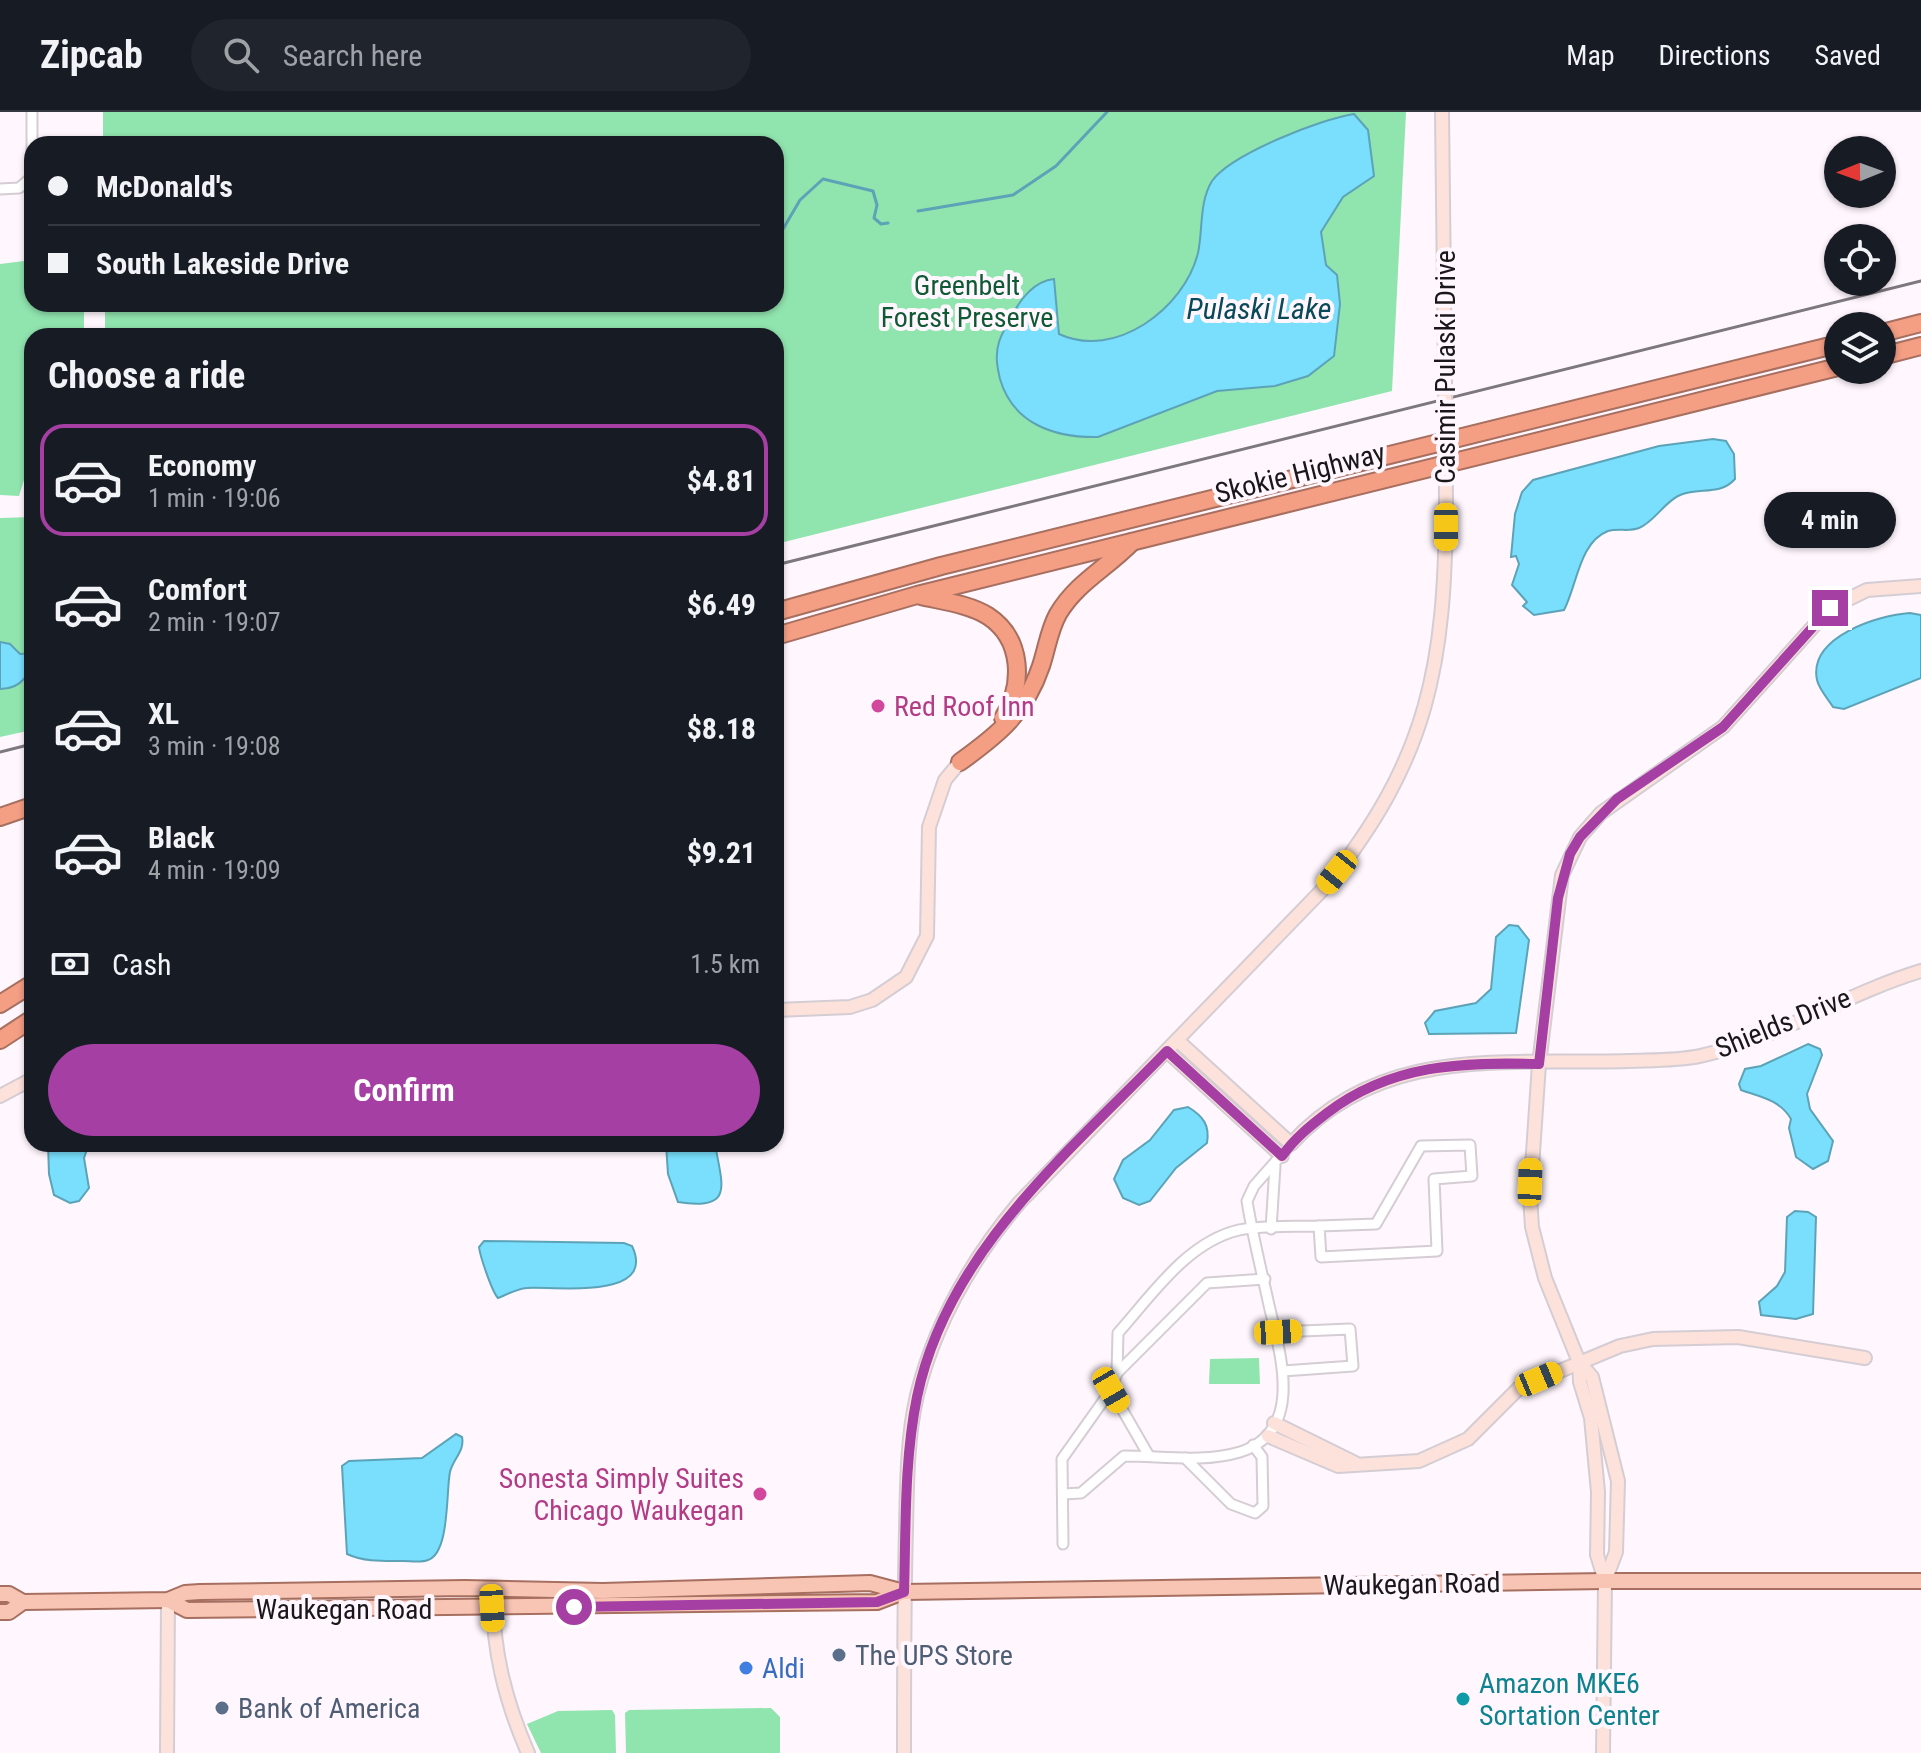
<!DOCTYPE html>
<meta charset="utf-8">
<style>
:root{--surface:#171b24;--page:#20242c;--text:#f1f3f6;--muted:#9ea1a6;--line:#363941;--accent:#a53fa3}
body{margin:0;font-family:"Roboto Condensed",sans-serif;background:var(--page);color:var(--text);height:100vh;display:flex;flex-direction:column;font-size:30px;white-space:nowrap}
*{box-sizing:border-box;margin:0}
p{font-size:26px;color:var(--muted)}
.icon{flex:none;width:44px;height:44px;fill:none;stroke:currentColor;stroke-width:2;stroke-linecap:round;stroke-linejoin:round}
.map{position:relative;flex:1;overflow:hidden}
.drawer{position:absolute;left:24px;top:216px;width:760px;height:824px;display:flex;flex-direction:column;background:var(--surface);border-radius:24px;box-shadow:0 2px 6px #0004}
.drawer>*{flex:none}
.guide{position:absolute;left:24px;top:24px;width:760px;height:176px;border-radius:24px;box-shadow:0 2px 6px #0004;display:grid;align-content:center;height:176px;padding:0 24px;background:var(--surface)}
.needle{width:52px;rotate:269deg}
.tools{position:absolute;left:1824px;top:24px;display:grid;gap:16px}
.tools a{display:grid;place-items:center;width:72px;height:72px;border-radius:50%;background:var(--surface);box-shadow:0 2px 6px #0004;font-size:40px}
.end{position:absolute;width:36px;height:36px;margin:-18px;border:10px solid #a53fa3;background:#fff;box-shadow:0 0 0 4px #fff}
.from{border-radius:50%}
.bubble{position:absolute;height:56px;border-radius:28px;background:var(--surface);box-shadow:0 2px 6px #0004;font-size:26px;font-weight:700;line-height:56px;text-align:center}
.car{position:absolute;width:24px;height:48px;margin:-24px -12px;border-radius:10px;box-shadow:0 0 6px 2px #0007;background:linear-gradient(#f5c518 24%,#345 0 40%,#f5c518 0 76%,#345 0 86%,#f5c518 0)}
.guide b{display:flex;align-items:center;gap:28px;height:76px;font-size:30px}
.guide b+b{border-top:2px solid var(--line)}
.guide i{width:20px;height:20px;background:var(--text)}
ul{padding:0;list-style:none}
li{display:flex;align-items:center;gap:24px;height:112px;margin:0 16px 12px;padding:0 8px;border:4px solid transparent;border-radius:24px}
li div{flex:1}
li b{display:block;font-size:30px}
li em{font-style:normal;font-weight:700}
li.on{border-color:var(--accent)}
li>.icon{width:72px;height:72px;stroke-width:1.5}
h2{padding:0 24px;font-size:36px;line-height:96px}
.pay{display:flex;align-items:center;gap:20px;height:88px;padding:0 24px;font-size:30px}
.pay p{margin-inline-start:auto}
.action{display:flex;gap:16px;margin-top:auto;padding:16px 24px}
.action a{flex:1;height:92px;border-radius:48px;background:var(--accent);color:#fff;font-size:32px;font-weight:700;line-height:92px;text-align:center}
header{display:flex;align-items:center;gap:48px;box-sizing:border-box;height:112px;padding:0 40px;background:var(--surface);border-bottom:2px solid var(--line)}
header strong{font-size:38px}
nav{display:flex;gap:44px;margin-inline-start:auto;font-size:28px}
.search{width:560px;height:72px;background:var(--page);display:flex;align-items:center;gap:20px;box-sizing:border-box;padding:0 28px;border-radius:44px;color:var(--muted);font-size:30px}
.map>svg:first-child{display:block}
.green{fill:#90e4ae}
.water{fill:#79dffc;stroke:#5ca3b8;stroke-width:2}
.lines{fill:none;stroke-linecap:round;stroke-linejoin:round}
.stream{stroke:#5ca3b8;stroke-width:3}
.street-casing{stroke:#d5cdd4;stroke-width:13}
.secondary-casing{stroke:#d5cdd4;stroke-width:16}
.primary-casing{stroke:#a76f5f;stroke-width:18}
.highway-casing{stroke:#a76f5f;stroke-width:20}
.street{stroke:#fff;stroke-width:9}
.secondary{stroke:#fce2da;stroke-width:12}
.primary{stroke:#f8c5b5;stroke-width:14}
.highway{stroke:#f49e84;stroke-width:16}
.rail{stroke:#7d787d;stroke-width:3}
.secondary-bridge-casing{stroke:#d5cdd4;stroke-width:16;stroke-linecap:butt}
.secondary-bridge{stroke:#fce2da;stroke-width:12}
.route{stroke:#a53fa3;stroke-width:10}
.hotel-dot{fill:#d1479c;stroke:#fff6fe;stroke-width:3}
.service-dot{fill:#5c6f8a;stroke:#fff6fe;stroke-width:3}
.shop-dot{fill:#3f7fe0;stroke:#fff6fe;stroke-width:3}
.culture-dot{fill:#0f9aa8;stroke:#fff6fe;stroke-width:3}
.labels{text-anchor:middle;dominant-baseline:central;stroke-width:8;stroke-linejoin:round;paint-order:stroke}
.park-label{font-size:28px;fill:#0f5a34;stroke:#fff6fe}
.street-label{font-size:28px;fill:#191719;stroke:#fff6fe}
.hotel-label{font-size:28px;fill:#b23c85;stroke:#fff6fe;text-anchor:start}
.service-label{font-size:28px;fill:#4e5e75;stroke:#fff6fe;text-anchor:start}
.shop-label{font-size:28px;fill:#366cbe;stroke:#fff6fe;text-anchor:start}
.culture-label{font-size:28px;fill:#0d838f;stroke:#fff6fe;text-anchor:start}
.water-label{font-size:30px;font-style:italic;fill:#0a4a58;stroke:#fff6fe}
</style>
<header>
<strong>Zipcab</strong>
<div class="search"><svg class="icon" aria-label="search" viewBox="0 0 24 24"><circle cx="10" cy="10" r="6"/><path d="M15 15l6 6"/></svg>Search here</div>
<nav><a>Map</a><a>Directions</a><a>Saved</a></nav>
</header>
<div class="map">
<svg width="1921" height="1641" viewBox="0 0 1921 1641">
<rect width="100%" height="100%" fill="#fff6fe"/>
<g class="green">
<polygon points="103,0 1406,0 1392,279 776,432 776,224 105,224 105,192 776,192 776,32 103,32"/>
<polygon points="32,148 32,192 84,192 84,224 32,224 32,342 19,384 0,383 0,152"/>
<polygon points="32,405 32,618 0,625 0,406"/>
<polygon points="1259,1246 1260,1272 1209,1272 1210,1247"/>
<polygon points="771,1596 780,1605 780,1641 626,1641 625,1601 629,1598"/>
<polygon points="612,1598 615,1603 616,1641 541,1641 527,1612 558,1599"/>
</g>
<g class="water">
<path d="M1354 2 1368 18 1374 64 1343 85 1321 120 1326 153 1337 163 1340 192 1334 244 1308 264 1275 274 1217 279 1098 325C1055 326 1013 312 1000 267 997 254 995 243 999 230 1002 220 1008 211 1013 202 1021 186 1035 169 1054 167L1059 222C1115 248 1184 197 1198 141 1203 118 1199 90 1212 69 1231 42 1321 7 1354 2Z"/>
<path d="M1713 327 1726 329 1734 342 1735 367C1719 385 1698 374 1678 384 1663 392 1654 410 1639 416 1630 420 1618 416 1608 419 1579 430 1577 474 1564 498L1534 503 1523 494 1527 490 1512 473 1519 452 1516 444 1511 445 1515 402 1522 380 1533 368 1659 334Z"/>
<path d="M1910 501 1921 503V566L1844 597 1833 595C1828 587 1819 577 1817 568 1808 525 1878 503 1910 501Z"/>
<path d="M0 530 10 532 20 542 32 541C32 561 22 577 0 577Z"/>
<polygon points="1509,813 1518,814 1529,828 1516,921 1429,922 1425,911 1435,899 1476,891 1491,877 1496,825"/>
<path d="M1808 932 1820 937 1822 943 1807 982 1810 997 1833 1029 1828 1049 1813 1057 1796 1045 1789 1016 1791 1007C1780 988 1761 985 1741 978L1739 972 1745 957 1761 954Z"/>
<path d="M1188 995C1203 1004 1210 1013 1207 1031L1176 1056 1150 1089 1139 1093 1123 1086 1114 1067 1123 1048 1150 1028 1174 998Z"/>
<polygon points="48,1032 89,1032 84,1046 89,1076 79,1089 70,1091 54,1083 49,1062"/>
<path d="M666 1032H715C722 1073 735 1099 678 1090L668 1062Z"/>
<polygon points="1795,1099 1808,1100 1816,1105 1813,1202 1796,1207 1761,1203 1759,1190 1777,1174 1785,1160 1787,1105"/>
<path d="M484 1129 624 1131 632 1134C658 1189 553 1174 527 1176 516 1177 508 1182 498 1186 492 1180 480 1144 479 1135Z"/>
<path d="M456 1322 462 1325C465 1339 453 1347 450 1360 446 1378 450 1441 428 1448 421 1451 411 1449 403 1449 384 1449 364 1450 347 1442L342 1354 349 1349 422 1346Z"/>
</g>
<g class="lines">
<g class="stream">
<polyline points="918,99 1013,83 1056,54 1107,0"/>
<polyline points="776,129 800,88 823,67 873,79 877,93 874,106 881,112 888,111"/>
</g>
<defs>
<g id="street">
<polyline points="0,77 19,76 32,65 32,0"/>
<polygon points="1470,1033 1472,1064 1434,1067 1437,1139 1321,1145 1319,1114 1376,1112 1421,1034"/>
<polyline points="1271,1117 1275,1054"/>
<polyline points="1278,1220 1350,1217 1353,1254 1283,1259"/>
<polyline points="1117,1261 1207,1171 1265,1167"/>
<polyline points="1111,1278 1149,1344"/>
<polyline points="1185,1346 1231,1392 1255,1401 1263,1394 1262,1345 1253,1333"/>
<path d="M1063 1382 1081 1381 1124 1344C1162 1344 1203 1351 1240 1340 1309 1318 1277 1233 1267 1184 1260 1153 1252 1120 1247 1089L1254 1074 1291 1032"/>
<path d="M1063 1432 1062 1347 1111 1278 1117 1261 1118 1221C1152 1183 1187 1130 1239 1118 1263 1113 1294 1115 1319 1114"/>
</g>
<g id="secondary">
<polyline points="1442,0 1445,261"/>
<polyline points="776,898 850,895 872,888 906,865 927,824 929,715 945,668 960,650"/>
<path d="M1177 928 1291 1032C1382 932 1506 953 1627 949 1651 948 1676 949 1700 944 1777 927 1845 882 1921 859"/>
<polyline points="1167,939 1282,1044"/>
<polyline points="0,984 32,967"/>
<polyline points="1579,1250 1580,1270 1591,1306 1598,1380 1597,1443 1605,1469"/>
<polyline points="1274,1311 1355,1351"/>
<polyline points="1268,1324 1338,1354 1419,1349 1468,1327 1519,1276 1620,1234 1653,1227 1738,1225 1865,1246"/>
<path d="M493 1478C492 1537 505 1588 528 1641"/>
<polyline points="167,1641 168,1488"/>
<path d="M904 1641C904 1566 904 1491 906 1416 907 1372 907 1326 917 1283 935 1211 972 1147 1019 1091L1327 773C1429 646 1445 552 1446 393"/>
<polyline points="1603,1641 1605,1469 1616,1440 1618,1369 1592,1265 1579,1250 1545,1166 1532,1115 1530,1085 1539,952 1562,763 1580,725 1601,701 1723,615 1830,496 1867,478 1921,474"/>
</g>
<g id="primary">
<polyline points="0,1482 9,1482 23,1490 168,1488 185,1481 200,1480 465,1476 603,1479 870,1471 904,1480 1605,1469 1921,1469"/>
<polyline points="168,1488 187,1498 877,1490 903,1480"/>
<polyline points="0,1500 9,1500 23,1490"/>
</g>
<g id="highway">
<polyline points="1882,221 1921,211"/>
<polyline points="1882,244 1921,234"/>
<path d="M921 484C942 489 969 492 988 504 1023 527 1024 573 1003 606"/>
<polyline points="776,500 941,454 1838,232"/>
<polyline points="776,524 917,483 1838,255"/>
<path d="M960 650C999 622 1025 601 1041 554 1047 536 1049 518 1058 502 1077 470 1107 456 1132 430"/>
<polyline points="0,705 32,694"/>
<polyline points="0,892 32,872"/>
<polyline points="0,928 32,907"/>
</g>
</defs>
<use href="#street" class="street-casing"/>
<use href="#secondary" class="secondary-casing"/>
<use href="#primary" class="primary-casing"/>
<use href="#highway" class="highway-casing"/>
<use href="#street" class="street"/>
<use href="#secondary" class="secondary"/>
<use href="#primary" class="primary"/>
<use href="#highway" class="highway"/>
<g class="rail">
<polyline points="776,453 1921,169"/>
<polyline points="0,640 32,632"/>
</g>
<defs>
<polyline id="secondary-bridge" points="1445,261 1446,393"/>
</defs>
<use href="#secondary-bridge" class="secondary-bridge-casing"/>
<use href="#secondary-bridge" class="secondary-bridge"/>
</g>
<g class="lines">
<path class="route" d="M574 1495 877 1490 904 1480C906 1415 904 1349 917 1285 947 1140 1068 1041 1167 939L1282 1044C1295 1026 1310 1014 1327 1001 1391 952 1462 950 1539 952L1558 786 1570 742 1580 725 1617 687 1723 615 1830 496"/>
</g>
<g class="hotel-dot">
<circle cx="878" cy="594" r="8"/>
<circle cx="760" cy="1382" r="8"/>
</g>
<g class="service-dot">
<circle cx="839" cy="1543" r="8"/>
<circle cx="222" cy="1596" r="8"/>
</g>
<circle class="shop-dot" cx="746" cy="1556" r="8"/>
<circle class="culture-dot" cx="1463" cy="1587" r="8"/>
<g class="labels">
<g class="park-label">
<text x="967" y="173">Greenbelt<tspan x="967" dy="32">Forest Preserve</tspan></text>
</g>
<g class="street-label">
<text transform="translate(1445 255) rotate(-90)">Casimir Pulaski Drive</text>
<text transform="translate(1300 361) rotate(-14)">Skokie Highway</text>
<text transform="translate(1783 911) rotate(-22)">Shields Drive</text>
<text transform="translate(1412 1472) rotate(-1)">Waukegan Road</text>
<text x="344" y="1497">Waukegan Road</text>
</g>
<g class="hotel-label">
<text x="894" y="594">Red Roof Inn</text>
<text x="744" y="1366" text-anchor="end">Sonesta Simply Suites<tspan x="744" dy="32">Chicago Waukegan</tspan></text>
</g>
<g class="service-label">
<text x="855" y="1543">The UPS Store</text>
<text x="238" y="1596">Bank of America</text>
</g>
<g class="shop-label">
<text x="762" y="1556">Aldi</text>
</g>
<g class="culture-label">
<text x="1479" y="1571">Amazon MKE6<tspan x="1479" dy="32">Sortation Center</tspan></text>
</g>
<g class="water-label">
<text x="1259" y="196">Pulaski Lake</text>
</g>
</g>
</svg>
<div class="tools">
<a><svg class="needle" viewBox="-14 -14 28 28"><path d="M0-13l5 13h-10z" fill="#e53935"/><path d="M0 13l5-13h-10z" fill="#9ea1a6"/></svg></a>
<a><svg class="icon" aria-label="locate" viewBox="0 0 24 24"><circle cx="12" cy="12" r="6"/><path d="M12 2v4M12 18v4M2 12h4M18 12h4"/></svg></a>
<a><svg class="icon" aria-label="layers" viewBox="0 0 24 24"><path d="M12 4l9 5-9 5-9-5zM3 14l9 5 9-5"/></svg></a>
</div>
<i class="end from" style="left:574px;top:1495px"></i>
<i class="end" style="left:1830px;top:496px"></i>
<div class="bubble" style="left:1764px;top:380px;width:132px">4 min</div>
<i class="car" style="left:1446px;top:415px;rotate:180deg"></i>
<i class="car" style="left:1337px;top:760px;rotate:219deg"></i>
<i class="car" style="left:1530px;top:1070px;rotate:2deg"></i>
<i class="car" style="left:1278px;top:1220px;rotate:87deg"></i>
<i class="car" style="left:1539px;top:1267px;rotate:67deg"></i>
<i class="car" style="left:1111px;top:1278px;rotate:150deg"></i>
<i class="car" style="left:492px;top:1496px;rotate:177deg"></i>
<div class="guide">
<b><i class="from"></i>McDonald's</b>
<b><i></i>South Lakeside Drive</b>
</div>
<section class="drawer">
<h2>Choose a ride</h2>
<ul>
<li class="on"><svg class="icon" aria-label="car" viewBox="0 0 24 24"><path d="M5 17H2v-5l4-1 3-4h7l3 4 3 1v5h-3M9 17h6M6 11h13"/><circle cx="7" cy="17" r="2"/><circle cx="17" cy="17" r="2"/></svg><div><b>Economy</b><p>1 min · 19:06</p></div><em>$4.81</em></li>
<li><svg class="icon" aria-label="car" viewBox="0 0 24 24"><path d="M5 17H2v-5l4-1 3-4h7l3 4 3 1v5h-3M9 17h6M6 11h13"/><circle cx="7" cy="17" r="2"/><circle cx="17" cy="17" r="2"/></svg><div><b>Comfort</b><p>2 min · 19:07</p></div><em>$6.49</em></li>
<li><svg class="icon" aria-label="car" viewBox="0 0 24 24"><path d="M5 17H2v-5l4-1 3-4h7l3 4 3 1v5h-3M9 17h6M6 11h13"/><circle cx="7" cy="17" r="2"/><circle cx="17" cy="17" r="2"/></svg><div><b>XL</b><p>3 min · 19:08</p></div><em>$8.18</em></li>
<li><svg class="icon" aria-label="car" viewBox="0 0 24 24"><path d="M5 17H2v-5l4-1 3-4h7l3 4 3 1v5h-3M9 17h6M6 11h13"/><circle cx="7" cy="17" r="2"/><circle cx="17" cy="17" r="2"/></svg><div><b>Black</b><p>4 min · 19:09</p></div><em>$9.21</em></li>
</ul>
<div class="pay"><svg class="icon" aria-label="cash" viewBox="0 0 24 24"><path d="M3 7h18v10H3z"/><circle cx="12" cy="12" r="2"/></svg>Cash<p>1.5 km</p></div>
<div class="action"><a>Confirm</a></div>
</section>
</div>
